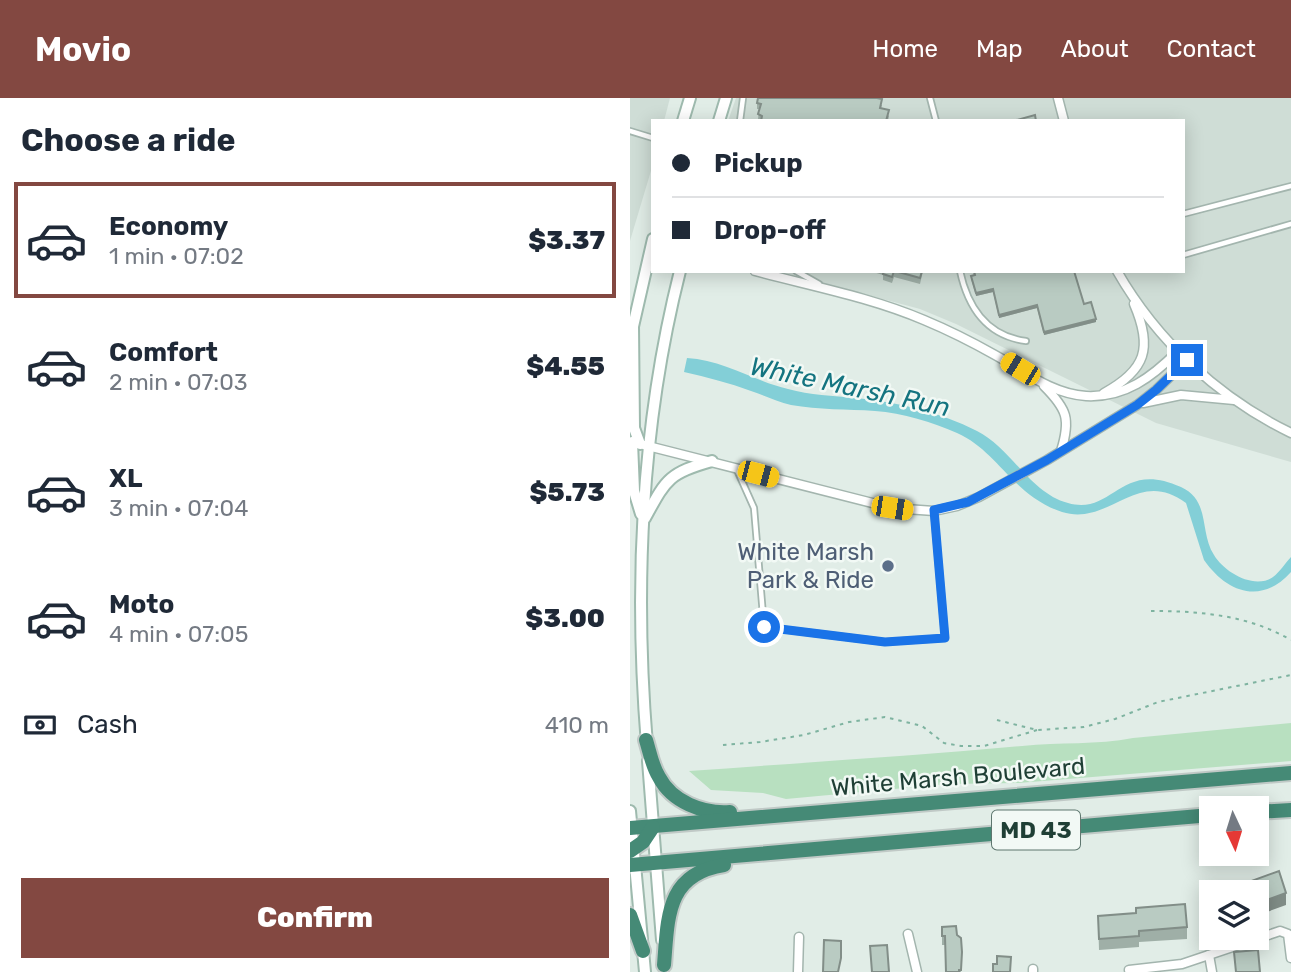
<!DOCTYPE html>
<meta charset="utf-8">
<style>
:root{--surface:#fff;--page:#f6f6f7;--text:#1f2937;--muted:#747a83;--line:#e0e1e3;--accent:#834841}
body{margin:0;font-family:Rubik,sans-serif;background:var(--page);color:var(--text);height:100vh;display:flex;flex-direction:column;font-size:26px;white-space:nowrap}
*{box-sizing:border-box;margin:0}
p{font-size:23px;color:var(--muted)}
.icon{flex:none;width:38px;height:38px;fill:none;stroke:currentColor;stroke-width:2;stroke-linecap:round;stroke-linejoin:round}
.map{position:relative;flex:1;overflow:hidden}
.panel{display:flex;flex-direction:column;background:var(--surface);width:630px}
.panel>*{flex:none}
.hud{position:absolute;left:21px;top:21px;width:534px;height:154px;border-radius:0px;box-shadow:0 4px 18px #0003;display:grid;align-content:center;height:154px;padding:0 21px;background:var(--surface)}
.needle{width:46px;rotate:176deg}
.fabs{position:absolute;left:569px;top:698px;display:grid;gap:14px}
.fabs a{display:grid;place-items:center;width:70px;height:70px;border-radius:0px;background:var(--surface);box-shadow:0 4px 18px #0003;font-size:35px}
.end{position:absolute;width:32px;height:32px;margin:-16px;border:9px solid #1a73e8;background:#fff;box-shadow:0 0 0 4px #fff}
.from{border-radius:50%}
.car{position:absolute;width:21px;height:42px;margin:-21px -10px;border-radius:9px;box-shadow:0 0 5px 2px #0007;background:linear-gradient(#f5c518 24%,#345 0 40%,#f5c518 0 76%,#345 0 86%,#f5c518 0)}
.hud b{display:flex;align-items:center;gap:24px;height:66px;font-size:26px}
.hud b+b{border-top:2px solid var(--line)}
.hud i{width:18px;height:18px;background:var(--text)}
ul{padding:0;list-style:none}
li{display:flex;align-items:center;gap:21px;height:116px;margin:0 14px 10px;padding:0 7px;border:4px solid transparent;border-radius:0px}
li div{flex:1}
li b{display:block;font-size:26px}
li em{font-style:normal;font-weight:800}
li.selected{border-color:var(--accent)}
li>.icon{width:63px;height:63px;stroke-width:1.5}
h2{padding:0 21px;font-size:32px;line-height:84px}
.pay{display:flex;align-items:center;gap:18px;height:77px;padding:0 21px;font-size:26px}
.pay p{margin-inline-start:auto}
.action{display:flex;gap:14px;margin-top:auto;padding:14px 21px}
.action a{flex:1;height:80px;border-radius:0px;background:var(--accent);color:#fff;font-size:28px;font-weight:800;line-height:80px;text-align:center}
header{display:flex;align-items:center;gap:42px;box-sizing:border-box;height:98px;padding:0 35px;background:var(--accent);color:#fff}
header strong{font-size:33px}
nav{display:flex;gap:38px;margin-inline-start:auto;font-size:24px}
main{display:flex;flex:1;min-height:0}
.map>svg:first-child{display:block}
.built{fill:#cfddd6}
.green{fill:#b8e0c0}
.water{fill:#83cfd7}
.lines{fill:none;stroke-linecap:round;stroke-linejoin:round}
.service-casing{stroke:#a3b5ae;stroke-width:8}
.minor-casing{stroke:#a3b5ae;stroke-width:11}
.secondary-casing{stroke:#9ebaae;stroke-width:14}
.trunk-casing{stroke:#c0c9c6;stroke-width:18}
.path{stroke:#7eb3a0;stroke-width:2;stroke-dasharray:3.5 5;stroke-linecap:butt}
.service{stroke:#fff;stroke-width:4.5}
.minor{stroke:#fff;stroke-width:8}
.secondary{stroke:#fff;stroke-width:10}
.trunk{stroke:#458a76;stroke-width:14}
.wall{fill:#9fafa7}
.shaded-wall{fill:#828e88}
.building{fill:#b9cbc2;stroke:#828e88;stroke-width:2}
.route{stroke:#1a73e8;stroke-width:9}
.service-dot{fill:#5c6f8a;stroke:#f2f9f5;stroke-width:2.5}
.labels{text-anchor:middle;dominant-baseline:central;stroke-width:5;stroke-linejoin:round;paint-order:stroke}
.shield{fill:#f2f9f5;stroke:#5e776f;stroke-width:2}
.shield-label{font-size:23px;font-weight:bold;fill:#1f3f35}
.service-label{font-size:24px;fill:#4e5e75;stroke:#f2f9f5;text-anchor:end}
.street-label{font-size:24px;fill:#1f3f35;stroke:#f2f9f5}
.water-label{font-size:26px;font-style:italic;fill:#147480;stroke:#f2f9f5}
</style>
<header>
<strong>Movio</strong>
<nav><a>Home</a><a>Map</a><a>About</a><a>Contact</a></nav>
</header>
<main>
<section class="panel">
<h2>Choose a ride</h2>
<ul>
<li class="selected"><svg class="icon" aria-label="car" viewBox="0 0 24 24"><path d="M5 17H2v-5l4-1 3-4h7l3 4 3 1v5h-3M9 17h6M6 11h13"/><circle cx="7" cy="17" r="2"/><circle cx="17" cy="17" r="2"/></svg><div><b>Economy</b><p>1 min · 07:02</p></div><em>$3.37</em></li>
<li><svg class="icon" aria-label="car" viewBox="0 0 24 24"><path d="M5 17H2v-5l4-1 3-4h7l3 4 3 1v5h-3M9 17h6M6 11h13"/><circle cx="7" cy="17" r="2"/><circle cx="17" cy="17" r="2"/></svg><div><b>Comfort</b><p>2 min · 07:03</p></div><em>$4.55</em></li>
<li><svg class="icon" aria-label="car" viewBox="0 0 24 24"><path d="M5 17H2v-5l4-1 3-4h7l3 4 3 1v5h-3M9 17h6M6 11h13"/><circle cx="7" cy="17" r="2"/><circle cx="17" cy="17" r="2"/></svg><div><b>XL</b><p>3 min · 07:04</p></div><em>$5.73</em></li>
<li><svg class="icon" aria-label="car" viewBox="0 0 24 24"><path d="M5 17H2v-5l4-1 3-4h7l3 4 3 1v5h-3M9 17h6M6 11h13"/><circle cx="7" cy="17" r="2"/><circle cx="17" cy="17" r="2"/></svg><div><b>Moto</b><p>4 min · 07:05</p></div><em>$3.00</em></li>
</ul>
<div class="pay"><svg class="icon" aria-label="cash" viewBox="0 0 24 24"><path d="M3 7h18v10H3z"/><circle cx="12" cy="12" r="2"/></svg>Cash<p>410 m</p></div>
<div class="action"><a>Confirm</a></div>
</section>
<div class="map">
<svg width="661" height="874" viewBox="0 0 661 874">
<rect width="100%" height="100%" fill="#e1ede7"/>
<g class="built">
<polygon points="0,0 40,0 34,23 23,23 23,66 0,143"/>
<polygon points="106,0 661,0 661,364 526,325 326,226 290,211 148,173 553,173 553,23 98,23"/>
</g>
<path class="green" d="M661 625V663L388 685 318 686 156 701 133 695 81 692 59 673C170 665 281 658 392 648 430 644 467 647 503 640Z"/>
<path class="water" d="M57 260C93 262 124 283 158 291 180 297 203 298 226 300 268 304 310 314 347 333 381 350 400 395 438 405 483 418 490 361 551 389 581 403 569 434 584 457 594 474 624 492 643 479 650 474 655 465 661 459V474C632 507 597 495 574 462L556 405C507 368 480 429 432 414 383 398 368 353 327 335 302 324 273 315 245 313 217 311 189 312 161 307 147 304 134 297 121 293 99 285 77 279 54 274Z"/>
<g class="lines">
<defs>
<g id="service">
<polyline points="300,0 306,23"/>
<polyline points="110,23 113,0"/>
<polyline points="0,33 23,40"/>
<polyline points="553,116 661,88"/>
<polyline points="553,157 661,126"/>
<polyline points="166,173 189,186"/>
<path d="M330 173C338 210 357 238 396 243"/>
<polyline points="107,372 124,410 134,529 255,544 315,540 304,413"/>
</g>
<g id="minor">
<polyline points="428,0 434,23"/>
<path d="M125 173C181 188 240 199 294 222 318 232 342 244 365 257 394 273 422 296 456 298 495 300 522 279 548 253"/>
<path d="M487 173C527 243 589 300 661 335"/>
<path d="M414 288C437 311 441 321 431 353"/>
<path d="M474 295C516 272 523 250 504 206"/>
<polyline points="513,305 551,297 604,302"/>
<polyline points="14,347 262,410 304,413 327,408 349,399 417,362 507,307 526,292 557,262"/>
<polyline points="278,836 287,874"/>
<polyline points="579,857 582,874"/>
<polyline points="499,872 552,866 650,833 658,836 661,860"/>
<polyline points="168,874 169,839"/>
<polyline points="403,874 403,871"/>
</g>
<g id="secondary">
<polyline points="53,23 60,0"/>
<polyline points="89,23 96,0"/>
<polyline points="3,228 4,330 10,346"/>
<polyline points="2,233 23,141"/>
<polyline points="2,344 4,393 11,416"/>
<path d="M15 420C36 382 38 375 82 363"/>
<path d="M17 647C4 488 11 327 50 173"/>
<polyline points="18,663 32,842"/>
<polyline points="0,713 15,874"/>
</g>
<g id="trunk">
<path d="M16 642C20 655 22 668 29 679 42 704 73 716 100 714"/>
<polyline points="626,714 661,712"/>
<polyline points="0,730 661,675"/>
<polyline points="0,753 13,744 23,729"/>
<polyline points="0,767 581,717"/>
<polyline points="0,817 13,853"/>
<path d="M34 867C38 819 36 776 94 767"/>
</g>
</defs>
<use href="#service" class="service-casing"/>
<use href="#minor" class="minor-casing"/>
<use href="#secondary" class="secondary-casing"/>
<use href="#trunk" class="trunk-casing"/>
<g class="path">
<path d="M521 513C570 513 618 517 661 542"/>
<polyline points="367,622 407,632 454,629 485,621 528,604 661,577"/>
<polyline points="93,647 130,644 174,637 219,624 255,619 292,628 314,645 331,648 354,648 407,632"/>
</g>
<use href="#service" class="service"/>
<use href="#minor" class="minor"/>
<use href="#secondary" class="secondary"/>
<use href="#trunk" class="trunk"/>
</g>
<g class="wall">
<polygon points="127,5 252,7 251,10 259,18 258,23 129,23 128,22 129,11 127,11"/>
<polygon points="240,173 293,173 290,186 264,179 262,185 253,182 253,177"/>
<polygon points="343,173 444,173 454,206 466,224 414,237 407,210 369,220 363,194 346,198 341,181 341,178 344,178"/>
<polygon points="506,815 557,829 557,841 509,844 509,849 469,852 468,818"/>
<polygon points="326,828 331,874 316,874 315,847 312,847 312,829"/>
</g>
<g class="shaded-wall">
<polygon points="363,191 363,194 346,198 346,195"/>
<polygon points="407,207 407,210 369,220 369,217"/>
<polygon points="466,221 466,224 414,237 414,234"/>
<polygon points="656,795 656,807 626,818 626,806"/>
</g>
<g class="building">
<polygon points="128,0 247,0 252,1 250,10 259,12 256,23 131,23 132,18 128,16 131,6 127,5"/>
<polygon points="405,17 406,23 383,23"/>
<polygon points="253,173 264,173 262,179 253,176"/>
<polygon points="265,173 292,173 290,180"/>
<polygon points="344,173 444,173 454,206 461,204 466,221 414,234 407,207 369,217 363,191 346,195 341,178 345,177"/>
<polygon points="649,773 656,795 626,806 626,794 600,794 602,790"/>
<polygon points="555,806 557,829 509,833 509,838 469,841 468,818 506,815 506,810"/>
<polygon points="326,828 327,837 331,840 332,854 331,872 329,872 329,874 316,874 315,838 312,838 312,829"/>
<polygon points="194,842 211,843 211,860 208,874 193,874"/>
<polygon points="257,847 259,874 242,874 240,848"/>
<polygon points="628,852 630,874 606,874 604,854"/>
<polygon points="367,858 381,859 380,874 363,874 363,866 367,866"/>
</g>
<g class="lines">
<polyline class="route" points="134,529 255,544 315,540 304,412 338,404 417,362 507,307 526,292 557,262"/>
</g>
<circle class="service-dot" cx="258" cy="468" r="7"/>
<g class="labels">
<rect class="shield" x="362" y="712.5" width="88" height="39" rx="5"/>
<g class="shield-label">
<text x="406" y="732">MD 43</text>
</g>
<g class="service-label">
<text x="244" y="454">White Marsh<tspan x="244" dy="28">Park &amp; Ride</tspan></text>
</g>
<g class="street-label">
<text transform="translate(328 679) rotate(-5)">White Marsh Boulevard</text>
</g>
<g class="water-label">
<text transform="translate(220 289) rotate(12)">White Marsh Run</text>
</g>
</g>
</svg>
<div class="fabs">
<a><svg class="needle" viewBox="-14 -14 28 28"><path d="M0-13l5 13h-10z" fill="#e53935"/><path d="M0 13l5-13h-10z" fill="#747a83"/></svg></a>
<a><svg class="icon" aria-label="layers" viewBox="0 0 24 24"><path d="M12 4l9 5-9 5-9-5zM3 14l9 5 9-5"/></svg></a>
</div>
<i class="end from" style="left:134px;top:529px"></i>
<i class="end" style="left:557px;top:262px"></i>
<i class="car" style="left:390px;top:271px;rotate:301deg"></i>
<i class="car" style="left:128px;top:376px;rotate:105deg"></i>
<i class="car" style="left:262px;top:410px;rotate:99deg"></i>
<div class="hud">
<b><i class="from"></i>Pickup</b>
<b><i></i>Drop-off</b>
</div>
</div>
</main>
